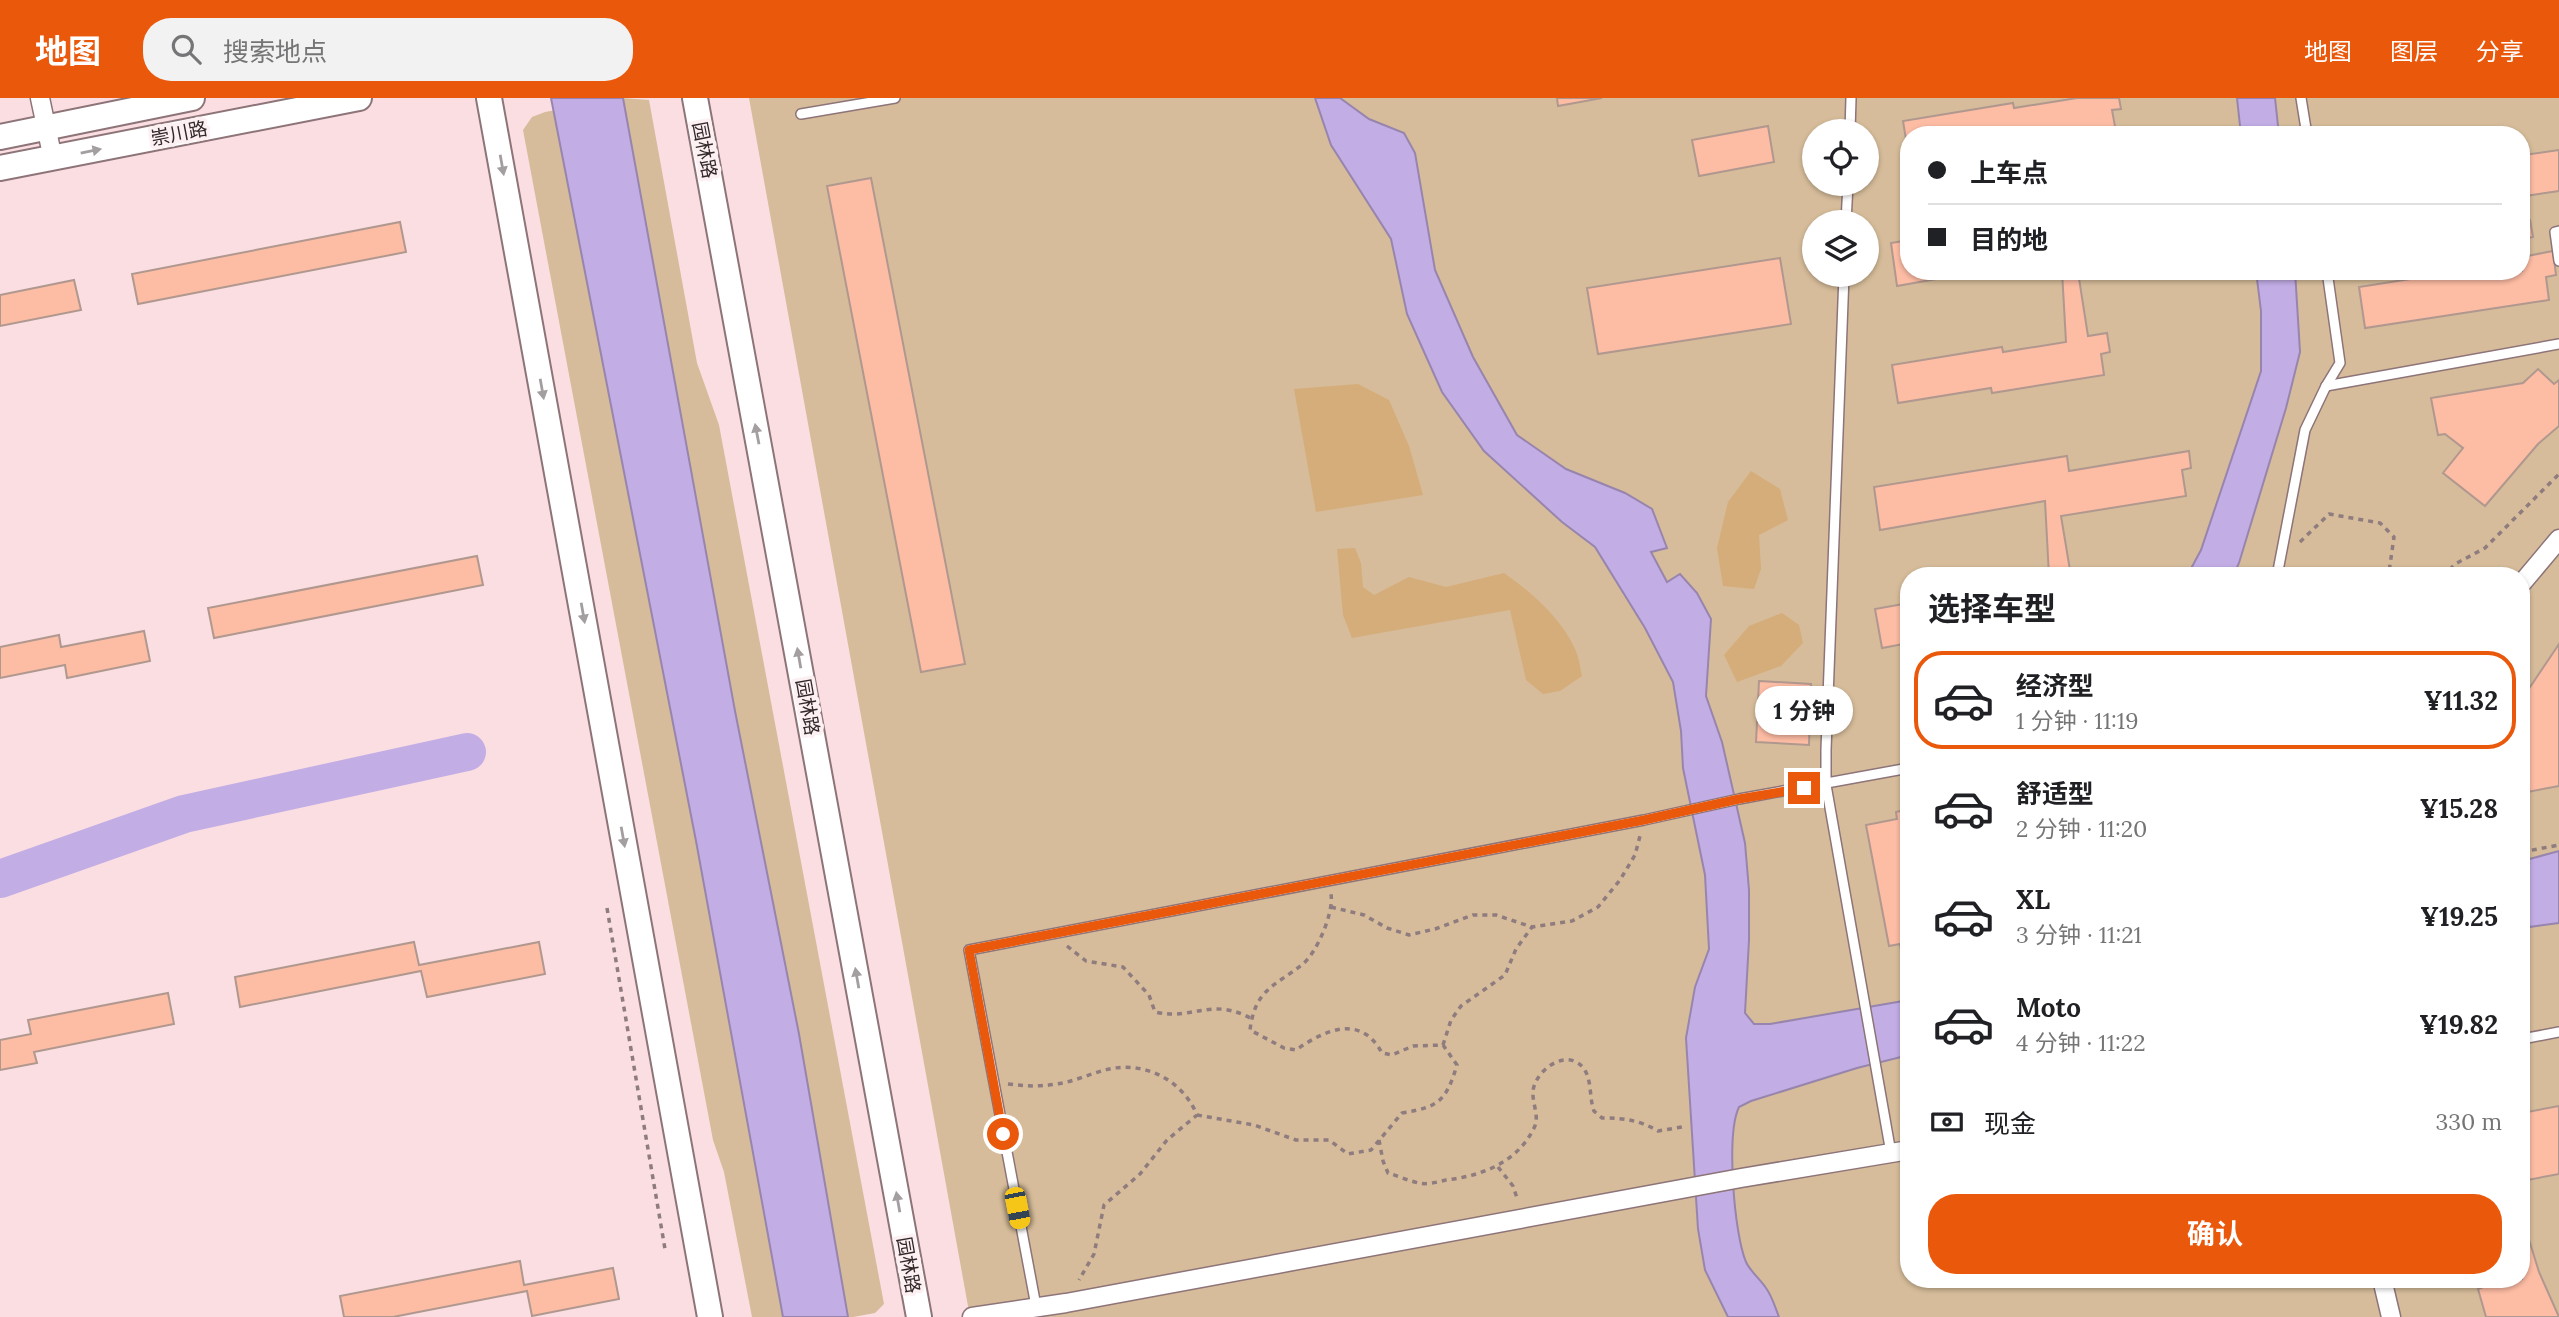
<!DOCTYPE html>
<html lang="zh">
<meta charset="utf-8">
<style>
:root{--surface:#fff;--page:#f2f2f2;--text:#202124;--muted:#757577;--line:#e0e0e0;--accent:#ea580c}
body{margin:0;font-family:Lora,"Noto Sans SC",serif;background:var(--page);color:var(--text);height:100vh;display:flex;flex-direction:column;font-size:26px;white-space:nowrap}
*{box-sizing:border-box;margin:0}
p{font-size:23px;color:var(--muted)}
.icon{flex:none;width:38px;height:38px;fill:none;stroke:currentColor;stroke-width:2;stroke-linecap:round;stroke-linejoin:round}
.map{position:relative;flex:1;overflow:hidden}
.details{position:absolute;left:1900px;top:469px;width:630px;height:721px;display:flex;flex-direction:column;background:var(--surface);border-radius:28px;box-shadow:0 2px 5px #0004}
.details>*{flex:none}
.guide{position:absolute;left:1900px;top:28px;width:630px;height:154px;border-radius:28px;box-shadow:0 2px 5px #0004;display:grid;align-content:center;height:154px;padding:0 28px;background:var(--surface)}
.buttons{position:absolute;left:1802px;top:21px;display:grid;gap:14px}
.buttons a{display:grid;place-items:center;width:77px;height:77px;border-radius:50%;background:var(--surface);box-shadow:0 2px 5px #0004;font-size:35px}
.end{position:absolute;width:32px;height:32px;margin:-16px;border:9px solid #ea580c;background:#fff;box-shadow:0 0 0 4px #fff}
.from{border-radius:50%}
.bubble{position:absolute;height:49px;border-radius:24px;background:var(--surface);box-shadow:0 2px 5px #0004;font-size:23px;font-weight:700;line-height:49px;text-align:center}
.car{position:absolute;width:21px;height:42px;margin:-21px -10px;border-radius:9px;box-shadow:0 0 5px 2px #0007;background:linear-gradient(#f5c518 24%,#345 0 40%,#f5c518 0 76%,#345 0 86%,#f5c518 0)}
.guide b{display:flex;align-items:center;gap:24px;height:66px;font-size:26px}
.guide b+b{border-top:2px solid var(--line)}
.guide i{width:18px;height:18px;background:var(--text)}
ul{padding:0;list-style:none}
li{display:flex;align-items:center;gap:21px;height:98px;margin:0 14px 10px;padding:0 14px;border:4px solid transparent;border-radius:28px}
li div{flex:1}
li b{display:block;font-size:26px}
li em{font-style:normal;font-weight:700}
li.active{border-color:var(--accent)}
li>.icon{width:63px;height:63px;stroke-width:1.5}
h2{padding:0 28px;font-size:32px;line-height:84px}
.pay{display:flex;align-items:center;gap:18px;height:77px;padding:0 28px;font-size:26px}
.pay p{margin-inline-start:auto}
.cta{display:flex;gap:14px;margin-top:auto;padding:14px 28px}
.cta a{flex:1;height:80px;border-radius:28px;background:var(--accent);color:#fff;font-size:28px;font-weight:700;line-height:80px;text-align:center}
header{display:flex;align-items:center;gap:42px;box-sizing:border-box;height:98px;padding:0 35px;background:var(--accent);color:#fff}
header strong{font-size:33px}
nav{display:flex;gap:38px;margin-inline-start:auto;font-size:24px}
.search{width:490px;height:63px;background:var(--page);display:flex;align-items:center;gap:18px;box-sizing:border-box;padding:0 24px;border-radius:28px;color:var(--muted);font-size:26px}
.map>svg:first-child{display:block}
.green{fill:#d6bc9a;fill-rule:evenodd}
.forest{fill:#d5ad7a}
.water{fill:#c2ade5;stroke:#9785ad;stroke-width:2}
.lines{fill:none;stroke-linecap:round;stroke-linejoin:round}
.river{stroke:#c2ade5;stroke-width:38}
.building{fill:#fdbca4;stroke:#b0988f;stroke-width:2}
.lane-casing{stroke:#8d7478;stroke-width:12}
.street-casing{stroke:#8d7478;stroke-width:21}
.secondary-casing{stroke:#8d7478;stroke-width:28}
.path{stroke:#8f7c7f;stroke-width:3.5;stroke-dasharray:5 5;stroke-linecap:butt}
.lane{stroke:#fff;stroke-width:9}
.street{stroke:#fff;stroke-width:18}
.secondary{stroke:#fff;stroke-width:24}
.oneway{fill:#a39e9f}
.route{stroke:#ea580c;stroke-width:9}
.labels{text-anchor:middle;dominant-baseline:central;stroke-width:7;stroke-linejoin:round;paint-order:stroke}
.street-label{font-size:19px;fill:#32282a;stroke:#fcf0f2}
</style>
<header>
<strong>地图</strong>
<div class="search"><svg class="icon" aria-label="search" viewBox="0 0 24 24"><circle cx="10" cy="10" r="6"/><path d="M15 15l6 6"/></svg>搜索地点</div>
<nav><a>地图</a><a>图层</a><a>分享</a></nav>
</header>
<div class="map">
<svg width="2559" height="1219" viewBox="0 0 2559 1219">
<rect width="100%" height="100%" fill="#fadee2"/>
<g class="green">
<polygon points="622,0 649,2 697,265 719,327 884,1206 875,1215 853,1219 752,1219 724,1074 713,1042 523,32 532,19 545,14"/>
<path d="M749 0H2559V1219H970ZM1815 33H1867V86H1815ZM1909 37H2522V173H1909ZM1815 124H1867V177H1815ZM1909 478H2522V1181H1909Z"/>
</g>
<g class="forest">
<polygon points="1358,286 1389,302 1409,348 1423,397 1316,414 1294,291"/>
<polygon points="1751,373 1780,391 1788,422 1759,437 1761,471 1754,491 1723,488 1717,450 1728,404"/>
<path d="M1355 450 1361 465 1363 489 1374 497 1409 479 1446 489 1504 475C1531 494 1561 520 1575 551 1579 559 1580 570 1582 578L1560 593 1543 596 1526 582 1510 512 1352 540 1343 517 1337 451Z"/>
<polygon points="1782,515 1799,527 1803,545 1781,568 1737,584 1724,557 1749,528"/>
</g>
<g class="water">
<polygon points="551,0 623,0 735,613 799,936 848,1219 783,1219 696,743"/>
<path d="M1315 0H1340L1369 21 1404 35 1415 55 1435 172 1473 259 1517 337 1566 371 1625 395 1652 411 1667 450 1651 454 1667 484 1680 476 1697 495 1711 521 1706 598 1722 644 1745 745 1749 792V842L1745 915 1754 926H1770L1909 902V957L1857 970 1751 1003 1739 1009C1726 1036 1734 1136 1746 1164 1750 1173 1760 1181 1766 1190 1772 1198 1775 1209 1779 1219H1728L1705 1172 1698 1131 1686 940 1695 889 1709 851 1705 777 1683 670 1681 633 1673 584 1645 530 1595 449 1562 424 1484 353 1442 294 1407 216 1391 141 1331 47Z"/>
<polygon points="2237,0 2275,0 2279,37 2241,37"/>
<polygon points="2256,173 2295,173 2300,254 2286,310 2239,465 2233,478 2187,478 2201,452 2261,273 2261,213"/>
<polygon points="2559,753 2559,825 2522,830 2522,763"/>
</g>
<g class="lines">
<polyline class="river" points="0,781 184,716 467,654"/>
</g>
<g class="building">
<polygon points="1557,0 1602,0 1558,8"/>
<polygon points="2077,0 2119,0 2121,11 2112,12 2116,34 2097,37 1909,37 1909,60 1903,23 2013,5 2014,10"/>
<polygon points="1768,28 1774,64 1699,78 1692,42"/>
<polygon points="2522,47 2524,57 2559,52 2559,93 2525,98 2524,87 2522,87"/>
<polygon points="871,80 965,566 921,574 827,88"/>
<polygon points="2530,122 2533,139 2522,141 2522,123"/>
<polygon points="400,124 406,154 138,206 132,176"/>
<polygon points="1909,142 1909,173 1981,173 1897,188 1891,145"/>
<polygon points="2553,153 2556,177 2546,179 2549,202 2365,230 2359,189 2461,173 2522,173 2522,159"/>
<polygon points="1780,160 1791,226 1598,256 1587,190"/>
<polygon points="2062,173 2082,173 2078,174 2088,238 2107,235 2110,254 2101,256 2104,277 1992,295 1991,290 1898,305 1892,267 2002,249 2003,254 2066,244"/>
<polygon points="74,182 81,212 0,228 0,197"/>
<polygon points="2538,271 2554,286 2559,282 2559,328 2538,346 2485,408 2443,375 2463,350 2445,336 2438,337 2431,300 2523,285"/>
<polygon points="2189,353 2191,370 2182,372 2186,398 2061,418 2071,478 2049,478 2045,403 1880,432 1874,389 2067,358 2069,373"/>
<polygon points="477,458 483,487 214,540 208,510"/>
<polygon points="1909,505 1909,545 1882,550 1875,511"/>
<polygon points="144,533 150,563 67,580 65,567 0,580 0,549 59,537 61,549"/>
<polygon points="2559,546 2559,688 2522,695 2522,601"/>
<polygon points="1759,583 1811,586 1809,647 1756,644"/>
<polygon points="1909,711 1909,861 1903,863 1900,846 1889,848 1866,727 1897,721 1896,714"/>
<polygon points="414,844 419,867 539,844 545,876 427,899 421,873 240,909 235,879"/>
<polygon points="168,895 174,926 34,954 37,965 0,972 0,942 31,936 28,922"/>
<polygon points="2559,1008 2559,1076 2522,1083 2522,1015"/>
<polygon points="2522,1119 2539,1174 2559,1219 2486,1219 2478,1191 2504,1181 2522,1181"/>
<polygon points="520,1163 524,1187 613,1170 619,1201 532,1218 527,1193 393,1219 344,1219 340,1198"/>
</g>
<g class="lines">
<defs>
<g id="lane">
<polyline points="2301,0 2307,37"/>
<polyline points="801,16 895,0"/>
<polyline points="1850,33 1851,0"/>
<polyline points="1846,124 1848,86"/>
<polyline points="2559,133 2555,134 2559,163"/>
<polyline points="1844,177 1826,652 1826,687 1891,1055"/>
<polyline points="2326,288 2559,246"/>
<polyline points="2277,478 2305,332 2326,288 2340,265 2327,173"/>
<polyline points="2522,941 2559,934"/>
<polyline points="1036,1208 969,852 1644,722 1739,701 1909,670"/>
</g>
<g id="street">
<polyline points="40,0 53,61"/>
<polyline points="2522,485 2559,441"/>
<polyline points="2382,1181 2391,1219"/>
<polyline points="972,1219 1066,1205 1741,1080 1909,1052"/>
</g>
<g id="secondary">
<polyline points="489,0 710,1219"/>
<polyline points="695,0 919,1219"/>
<polyline points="0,39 192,0"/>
<polyline points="0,70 359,0"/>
</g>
</defs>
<use href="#lane" class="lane-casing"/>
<use href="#street" class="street-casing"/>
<use href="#secondary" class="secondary-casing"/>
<g class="path">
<polyline points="2300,444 2329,416 2380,425 2394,439 2389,474 2391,478"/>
<polyline points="2442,478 2457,465 2485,450 2559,376"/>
<polyline points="2522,754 2559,747"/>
<polyline points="1331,809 1364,817 1387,830 1409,837 1435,831 1473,817 1496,817 1532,829 1572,823 1598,809 1620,782 1635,757 1640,738"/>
<polyline points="607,810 665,1151"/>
<path d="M1067 848 1086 863 1123 869 1149 897 1155 914C1193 923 1211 898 1252 921"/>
<polyline points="1443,947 1451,922 1461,908 1505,877 1516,851 1532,829"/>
<path d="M1008 986C1024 988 1039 989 1056 986 1074 984 1091 975 1109 971 1146 963 1183 983 1197 1017L1167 1042 1140 1076 1104 1107 1094 1156 1079 1182"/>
<path d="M1197 1017 1254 1027 1296 1042H1329L1348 1056 1371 1052 1402 1015C1439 1009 1446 1003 1457 967L1443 947 1413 948 1392 957 1382 955C1361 916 1326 931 1296 952L1284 950 1250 932C1255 891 1275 888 1303 866 1317 854 1334 815 1331 796"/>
<path d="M1379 1042 1383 1063 1388 1075C1398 1078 1409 1083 1419 1085 1427 1087 1437 1084 1446 1082 1481 1078 1517 1065 1534 1030 1540 1018 1532 1006 1533 993 1535 975 1559 955 1576 964 1594 973 1588 998 1594 1013 1595 1014 1601 1019 1602 1020 1624 1020 1639 1022 1658 1033L1682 1029"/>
<polyline points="1498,1069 1513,1088 1518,1103"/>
</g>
<use href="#lane" class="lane"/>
<use href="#street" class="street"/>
<use href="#secondary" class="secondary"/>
</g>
<defs><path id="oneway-solid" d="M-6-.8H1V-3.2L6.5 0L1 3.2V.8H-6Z" transform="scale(1.75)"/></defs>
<g class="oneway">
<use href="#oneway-solid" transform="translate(91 53) rotate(-11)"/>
<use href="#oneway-solid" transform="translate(502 67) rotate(80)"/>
<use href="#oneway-solid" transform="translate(542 291) rotate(80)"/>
<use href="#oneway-solid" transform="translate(757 336) rotate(-101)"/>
<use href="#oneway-solid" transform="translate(583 515) rotate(80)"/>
<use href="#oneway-solid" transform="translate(799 560) rotate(-100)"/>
<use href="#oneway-solid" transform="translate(623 739) rotate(80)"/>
<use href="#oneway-solid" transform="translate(857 880) rotate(-100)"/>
<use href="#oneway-solid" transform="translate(898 1104) rotate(-100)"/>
</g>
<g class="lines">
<polyline class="route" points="1003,1036 969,852 1644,722 1739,701 1804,690"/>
</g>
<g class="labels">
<g class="street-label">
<text transform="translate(179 35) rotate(-11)">崇川路</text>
<text transform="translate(705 52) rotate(79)">园林路</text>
<text transform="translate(808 609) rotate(80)">园林路</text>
<text transform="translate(909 1167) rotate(80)">园林路</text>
</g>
</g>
</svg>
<div class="buttons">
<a><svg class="icon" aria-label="locate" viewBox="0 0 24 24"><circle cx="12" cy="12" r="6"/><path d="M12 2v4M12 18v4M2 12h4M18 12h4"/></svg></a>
<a><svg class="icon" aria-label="layers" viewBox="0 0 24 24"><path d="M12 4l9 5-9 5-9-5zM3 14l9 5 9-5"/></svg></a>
</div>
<i class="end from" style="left:1003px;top:1036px"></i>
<i class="end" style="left:1804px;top:690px"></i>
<div class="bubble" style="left:1755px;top:588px;width:98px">1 分钟</div>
<i class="car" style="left:1017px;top:1110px;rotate:169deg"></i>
<div class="guide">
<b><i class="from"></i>上车点</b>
<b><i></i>目的地</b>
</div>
<section class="details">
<h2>选择车型</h2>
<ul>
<li class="active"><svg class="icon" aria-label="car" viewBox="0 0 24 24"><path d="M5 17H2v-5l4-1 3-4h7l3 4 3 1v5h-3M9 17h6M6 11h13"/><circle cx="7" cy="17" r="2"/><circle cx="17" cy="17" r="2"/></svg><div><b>经济型</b><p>1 分钟 · 11:19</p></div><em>¥11.32</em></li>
<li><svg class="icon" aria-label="car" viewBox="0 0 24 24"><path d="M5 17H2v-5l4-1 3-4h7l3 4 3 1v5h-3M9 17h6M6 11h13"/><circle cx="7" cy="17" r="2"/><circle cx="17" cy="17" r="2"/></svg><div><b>舒适型</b><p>2 分钟 · 11:20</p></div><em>¥15.28</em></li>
<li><svg class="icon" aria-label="car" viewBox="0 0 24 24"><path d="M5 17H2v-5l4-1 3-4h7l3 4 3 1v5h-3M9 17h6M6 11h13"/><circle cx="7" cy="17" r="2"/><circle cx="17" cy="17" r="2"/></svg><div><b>XL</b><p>3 分钟 · 11:21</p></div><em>¥19.25</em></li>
<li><svg class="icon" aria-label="car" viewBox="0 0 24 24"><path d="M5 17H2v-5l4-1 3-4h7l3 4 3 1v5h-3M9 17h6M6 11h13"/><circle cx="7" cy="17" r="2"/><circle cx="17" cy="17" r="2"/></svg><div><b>Moto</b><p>4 分钟 · 11:22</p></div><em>¥19.82</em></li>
</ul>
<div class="pay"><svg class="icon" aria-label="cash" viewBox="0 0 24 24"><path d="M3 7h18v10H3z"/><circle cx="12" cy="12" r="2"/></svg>现金<p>330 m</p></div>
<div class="cta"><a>确认</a></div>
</section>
</div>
